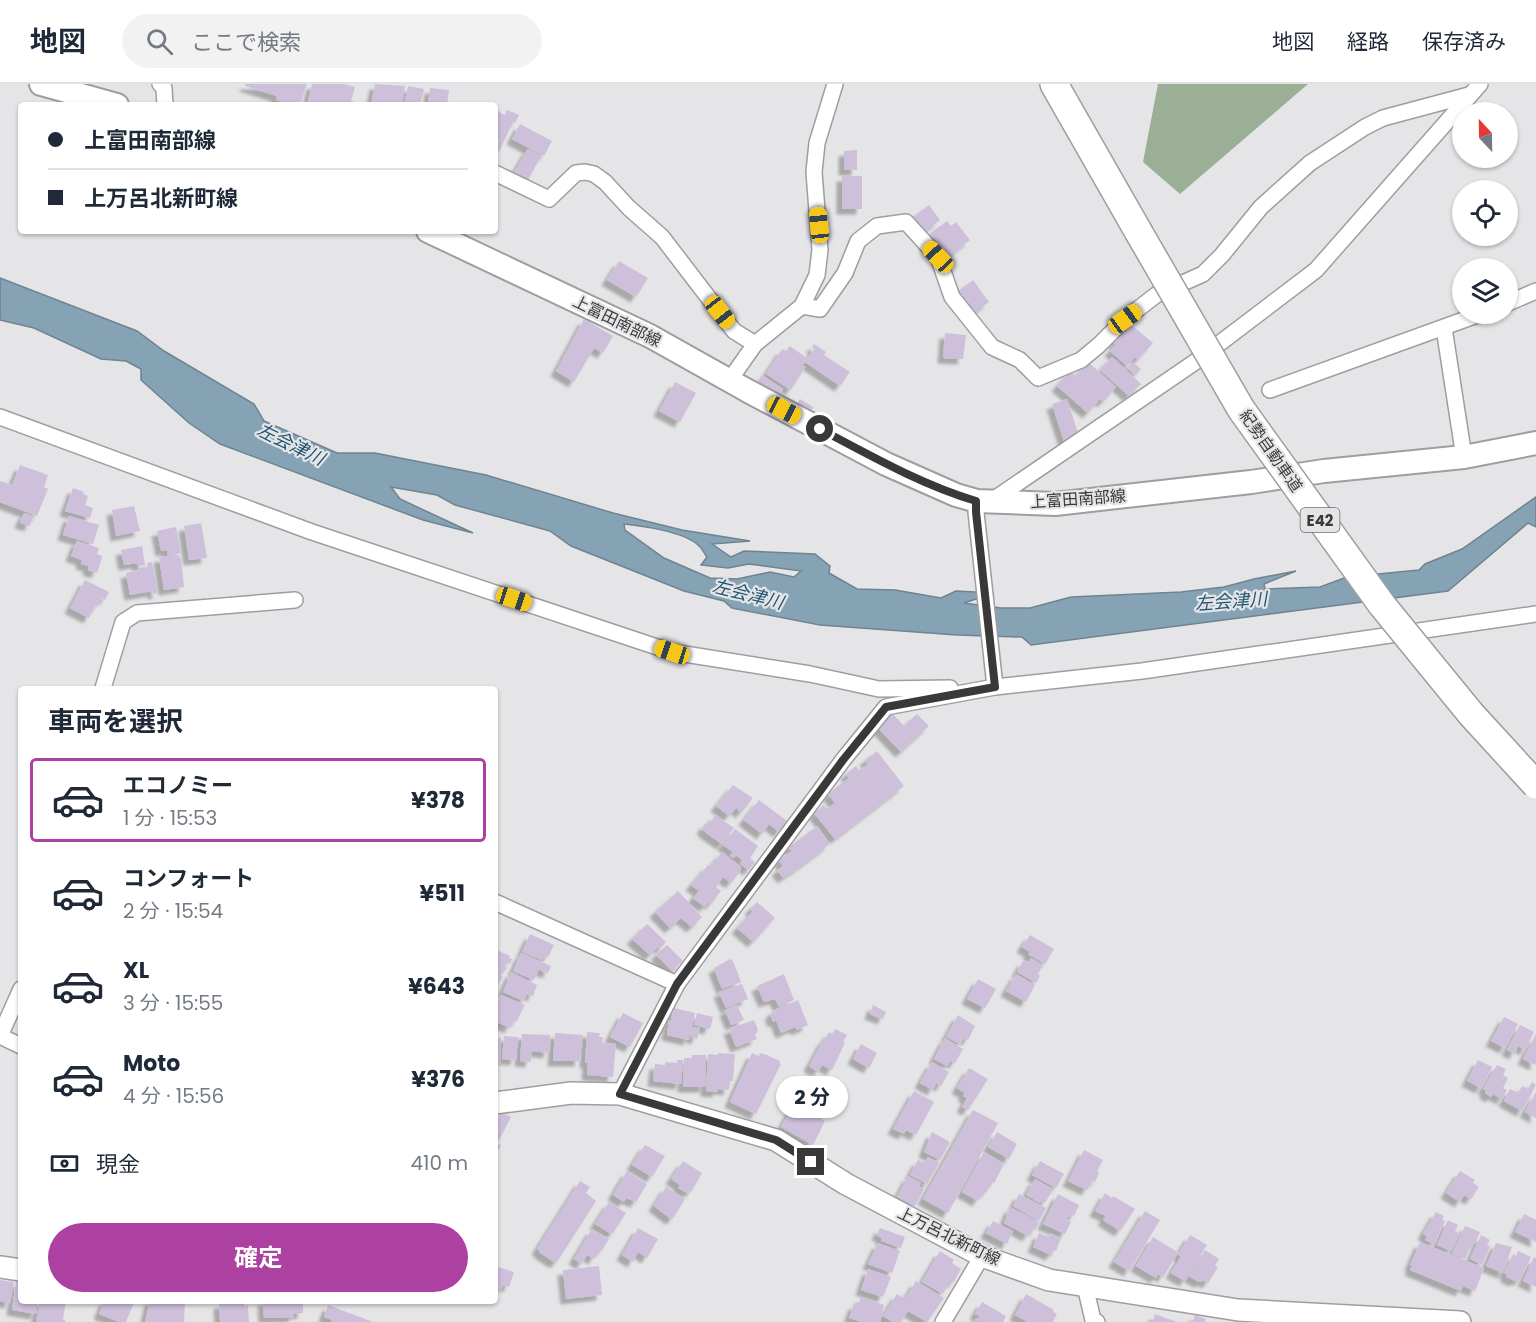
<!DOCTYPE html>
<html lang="ja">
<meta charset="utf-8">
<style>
:root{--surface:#fff;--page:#f2f2f3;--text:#1f2937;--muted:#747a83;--line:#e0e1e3;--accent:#ac41a2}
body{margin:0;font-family:Poppins,"Noto Sans JP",sans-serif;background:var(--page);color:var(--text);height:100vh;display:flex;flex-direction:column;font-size:22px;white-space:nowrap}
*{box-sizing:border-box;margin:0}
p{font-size:20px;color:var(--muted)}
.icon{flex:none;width:33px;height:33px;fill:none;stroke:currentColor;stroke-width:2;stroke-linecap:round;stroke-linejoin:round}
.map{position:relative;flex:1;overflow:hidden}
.sheet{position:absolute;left:18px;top:602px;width:480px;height:618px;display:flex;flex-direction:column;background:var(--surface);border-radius:6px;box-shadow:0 2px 4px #0004}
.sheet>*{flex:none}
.banner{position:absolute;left:18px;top:18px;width:480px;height:132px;border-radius:6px;box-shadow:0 2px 4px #0004;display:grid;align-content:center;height:132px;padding:0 30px;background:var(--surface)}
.needle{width:39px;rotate:338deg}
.controls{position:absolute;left:1452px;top:18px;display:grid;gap:12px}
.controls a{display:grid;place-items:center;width:66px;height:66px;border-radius:50%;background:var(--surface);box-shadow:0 2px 4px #0004;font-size:30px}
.end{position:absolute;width:27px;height:27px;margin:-14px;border:8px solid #39393a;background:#fff;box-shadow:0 0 0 3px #fff}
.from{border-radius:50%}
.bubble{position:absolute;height:42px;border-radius:21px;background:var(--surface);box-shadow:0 2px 4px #0004;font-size:20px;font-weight:700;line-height:42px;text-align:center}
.car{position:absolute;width:18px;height:36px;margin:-18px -9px;border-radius:8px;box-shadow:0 0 4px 2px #0007;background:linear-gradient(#f5c518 24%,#345 0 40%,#f5c518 0 76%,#345 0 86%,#f5c518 0)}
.banner b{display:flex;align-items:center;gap:21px;height:57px;font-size:22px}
.banner b+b{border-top:2px solid var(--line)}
.banner i{width:15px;height:15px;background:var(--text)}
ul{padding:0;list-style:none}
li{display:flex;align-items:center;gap:18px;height:84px;margin:0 12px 9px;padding:0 18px;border:3px solid transparent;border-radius:6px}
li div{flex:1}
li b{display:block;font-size:22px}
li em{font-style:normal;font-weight:700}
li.on{border-color:var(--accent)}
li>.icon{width:54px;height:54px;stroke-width:1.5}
h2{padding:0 30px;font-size:27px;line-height:72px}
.pay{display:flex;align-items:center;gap:15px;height:66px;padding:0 30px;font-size:22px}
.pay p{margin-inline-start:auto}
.action{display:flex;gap:12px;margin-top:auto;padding:12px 30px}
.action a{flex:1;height:69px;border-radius:36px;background:var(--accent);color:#fff;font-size:24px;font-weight:700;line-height:69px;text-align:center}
header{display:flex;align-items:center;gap:36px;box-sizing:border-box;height:84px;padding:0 30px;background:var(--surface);border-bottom:2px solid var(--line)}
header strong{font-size:28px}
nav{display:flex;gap:33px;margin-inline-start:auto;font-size:21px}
.search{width:420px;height:54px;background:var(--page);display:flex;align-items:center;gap:15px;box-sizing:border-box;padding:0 21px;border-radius:33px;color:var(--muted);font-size:22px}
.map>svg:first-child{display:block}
.forest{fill:#9baf96}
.water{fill:#86a3b5;stroke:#6f8390;stroke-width:1.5;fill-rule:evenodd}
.building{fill:#cebfda;filter:url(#shadow)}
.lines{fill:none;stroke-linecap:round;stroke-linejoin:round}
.street-casing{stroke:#9e9ea0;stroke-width:18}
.secondary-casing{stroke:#9e9ea0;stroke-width:24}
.primary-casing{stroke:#9e9ea0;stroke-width:26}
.highway-casing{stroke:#9e9ea0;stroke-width:30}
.street{stroke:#fff;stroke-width:15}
.secondary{stroke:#fff;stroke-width:21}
.primary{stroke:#fff;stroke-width:22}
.highway{stroke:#fff;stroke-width:27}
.highway-bridge-casing{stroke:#9e9ea0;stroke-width:30;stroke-linecap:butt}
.highway-bridge{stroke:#fff;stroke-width:27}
.route{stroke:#39393a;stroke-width:8}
.labels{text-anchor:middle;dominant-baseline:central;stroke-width:4.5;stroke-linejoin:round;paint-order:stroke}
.shield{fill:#e5e5e7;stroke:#6d6d6e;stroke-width:1.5}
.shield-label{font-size:15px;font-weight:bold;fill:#39393a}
.street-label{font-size:16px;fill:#39393a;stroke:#e5e5e7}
.water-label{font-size:18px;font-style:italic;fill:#215671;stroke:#e5e5e7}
</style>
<header>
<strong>地図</strong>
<div class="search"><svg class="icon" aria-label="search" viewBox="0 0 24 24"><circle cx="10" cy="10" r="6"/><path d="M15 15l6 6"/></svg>ここで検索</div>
<nav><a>地図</a><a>経路</a><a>保存済み</a></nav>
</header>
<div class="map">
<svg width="1536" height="1238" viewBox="0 0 1536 1238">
<defs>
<filter id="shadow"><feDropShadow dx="-5.5" dy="5.5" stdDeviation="1.5" flood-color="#0004"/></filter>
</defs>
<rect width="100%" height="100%" fill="#e5e5e7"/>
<polygon class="forest" points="1158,0 1308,0 1180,110 1143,78"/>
<path class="water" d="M0 194 137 247 164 267 254 320 264 337 337 369H375L486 391 613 429 682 446 750 457 712 460 731 473 744 467 815 470 830 482 829 489 857 505 895 506 941 514 956 507 994 509 964 519 1001 524H1030L1071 513 1181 508 1224 503 1254 495 1296 487 1264 500 1265 505 1320 503 1347 493 1419 486 1425 480 1462 465 1536 413V443L1528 439 1448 507 1031 561 1022 553 957 551 820 541 732 524 724 517 684 507 571 462 550 447 455 421 437 411 391 403 400 415 473 449 423 436 220 360 189 339 141 296V285L126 277 101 275 34 244 0 236ZM624 440C644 442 684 448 698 461 702 464 704 469 707 473L701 481 728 484 749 480 801 487 794 493 770 488 737 495 710 494 664 474 625 446Z"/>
<g class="building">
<polygon points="245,0 307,0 300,21 292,21 276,16 277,12 245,2"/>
<polygon points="312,0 344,0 355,3 351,17 355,18 354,21 307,21"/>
<polygon points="375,0 405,2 402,21 371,21"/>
<polygon points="408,2 424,5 421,18 424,18 424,21 404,21"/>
<polygon points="430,4 449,6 447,21 428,21"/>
<polygon points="495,26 505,31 507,26 519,31 515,39 513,38 499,68 495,66"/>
<polygon points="520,40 552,57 544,72 512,55"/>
<polygon points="528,65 541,72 528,96 514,89"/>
<polygon points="857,66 857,86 844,86 844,67"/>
<rect x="842" y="92" width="20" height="33"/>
<polygon points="929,121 940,136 924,148 913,133"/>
<polygon points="947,137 951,142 956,138 970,156 946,175 927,152"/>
<polygon points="619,177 648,194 636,213 607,196"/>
<polygon points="973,196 989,218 973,230 958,207"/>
<polygon points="584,235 613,252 603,269 594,264 574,298 556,287"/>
<polygon points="1130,240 1153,259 1138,276 1135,273 1127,282 1110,267 1116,260 1114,259"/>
<polygon points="945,249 966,251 963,275 943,274"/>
<polygon points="814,260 826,268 824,271 850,288 840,302 805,278 814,265 812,263"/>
<polygon points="790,262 807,274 802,282 806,282 791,306 766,290 782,265 786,267"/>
<polygon points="1112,273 1141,300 1129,312 1100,286"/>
<polygon points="1088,278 1116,303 1103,318 1100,315 1088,329 1057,302 1070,287 1076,292"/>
<polygon points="1133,278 1141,285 1136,291 1127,283"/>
<polygon points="762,291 783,305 776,316 755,302"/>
<polygon points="675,298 696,309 680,338 659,327"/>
<polygon points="800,315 813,323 809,332 795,324"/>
<polygon points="1067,315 1079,352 1064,357 1052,320"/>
<polygon points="20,381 48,391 44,403 48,405 37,432 0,418 0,397 12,401"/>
<polygon points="73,404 84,408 83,410 88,412 85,421 93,424 90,434 65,427"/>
<polygon points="134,422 140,447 116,452 112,426"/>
<polygon points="24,429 33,432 30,442 20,439"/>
<polygon points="69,432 99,441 93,460 63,451"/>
<polygon points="201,439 207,474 189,476 184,442"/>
<polygon points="176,443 181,469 168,472 167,466 161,467 157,447"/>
<polygon points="77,457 99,464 97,470 102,472 102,474 97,489 88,486 89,482 81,480 82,476 71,472"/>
<polygon points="142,462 145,481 138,482 137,479 124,481 121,466"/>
<polygon points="179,471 179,474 181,473 184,503 164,506 159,473"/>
<polygon points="152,478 158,509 153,510 153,507 130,511 126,489 139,486 138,484 148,483 147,479"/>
<polygon points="85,496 109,508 105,516 102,514 97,523 95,522 89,534 70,524"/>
<polygon points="892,629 904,642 917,630 929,642 901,668 877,643"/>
<polygon points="877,667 904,702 835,755 814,729 824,721 826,725 835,719 828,710 849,694 846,690 856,682 859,686 868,680 865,676"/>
<polygon points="733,701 753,714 741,729 736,724 729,732 716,722"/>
<polygon points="759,716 787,737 779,748 769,740 762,750 744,736"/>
<polygon points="715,731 734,744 722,760 706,749 702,744 706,739 709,741"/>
<polygon points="817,742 830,760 802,781 797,776 801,782 783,794 777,786 783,782 779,776 792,767 789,763"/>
<polygon points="735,745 758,762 750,774 755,778 749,786 740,780 742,776 736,771 734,774 730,772 733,768 723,761"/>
<polygon points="722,768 741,783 741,786 731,799 723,793 716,803 721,807 711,820 708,818 705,823 693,814 699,807 691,801 708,781 711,782"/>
<polygon points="678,807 702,833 692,843 681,834 670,844 655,828"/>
<polygon points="757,818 775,834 753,858 737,844 753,827 750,825"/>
<polygon points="647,840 666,858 661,864 658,863 650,871 632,855"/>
<polygon points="530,850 554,861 548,873 544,872 542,876 522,868"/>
<polygon points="1030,851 1054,865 1045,880 1028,870 1030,868 1022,863"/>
<polygon points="667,861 683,877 672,887 656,871"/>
<polygon points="495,865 510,872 509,874 512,875 510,880 507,879 505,883 507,884 501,892 503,893 497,902 495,909"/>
<polygon points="521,869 551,882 548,889 539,885 534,896 513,887"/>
<polygon points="1031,874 1043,881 1038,890 1040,892 1036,899 1017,888 1023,877 1028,879"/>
<polygon points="730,875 733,877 741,898 722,905 714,884"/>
<polygon points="511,888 537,901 533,912 527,910 524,917 503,908"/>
<polygon points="784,890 794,916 779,923 775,915 764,918 757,902"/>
<polygon points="1016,890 1035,901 1026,918 1006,907"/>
<polygon points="978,895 996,905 985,924 967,915"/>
<polygon points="742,900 748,915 726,924 719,908"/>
<polygon points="501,911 525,921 516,938 513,937 510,944 495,937 495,925"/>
<polygon points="798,916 808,941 797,946 795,943 781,949 776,936 773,938 770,930 773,929 772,927"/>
<polygon points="737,921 744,936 731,941 725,926"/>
<polygon points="873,921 886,928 883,935 870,930"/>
<polygon points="674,924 695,929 689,956 667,951 669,936 671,936"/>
<polygon points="623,929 643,939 630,963 610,953"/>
<polygon points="697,929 713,933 710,945 694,941"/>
<polygon points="958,931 975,942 968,956 964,954 960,960 946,953"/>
<polygon points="1504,933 1518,940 1505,964 1491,957"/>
<polygon points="754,936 758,946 755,951 757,955 736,963 729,945"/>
<polygon points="1520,941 1534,948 1525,966 1518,962 1515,970 1507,966"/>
<polygon points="693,943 700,944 697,955 691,953"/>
<polygon points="835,945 847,951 843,958 845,959 832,986 822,981 819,987 817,985 816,987 809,982 824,955 825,956 829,948 832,950"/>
<polygon points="587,948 600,949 599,953 603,953 602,959 616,960 613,993 587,991 588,979 585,979"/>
<polygon points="555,949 582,951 580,977 553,977"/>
<polygon points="522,950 550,951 549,969 532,967 531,978 520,977"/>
<polygon points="1536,950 1536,979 1535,981 1523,975"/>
<polygon points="504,952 518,953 516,976 502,975"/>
<polygon points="495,954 501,954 500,980 495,980"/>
<polygon points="945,954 963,965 955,979 950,977 947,982 934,975"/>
<polygon points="861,960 877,969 869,984 853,975"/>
<polygon points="718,969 735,970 733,997 730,997 729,1006 718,1005 718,1008 706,1007 708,970 718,971"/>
<polygon points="752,969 759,972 760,969 767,971 780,977 779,979 781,980 756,1030 730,1018"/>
<polygon points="692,971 706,971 705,1003 683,1003 684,974 692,974"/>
<polygon points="677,976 683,976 681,1000 653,997 655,980 665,981 665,978 677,979"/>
<polygon points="1478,976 1492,983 1481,1004 1467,997"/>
<polygon points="932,978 949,988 941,1002 936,999 933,1006 920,999"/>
<polygon points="1497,981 1506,985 1503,991 1508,994 1503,1004 1507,1006 1502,1015 1493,1010 1491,1013 1485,1009 1486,1006 1483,1005"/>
<polygon points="969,984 988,995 968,1026 962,1023 967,1014 963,1012 965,1009 957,1004"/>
<polygon points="1532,998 1536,1001 1522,1027 1504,1017 1510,1005 1518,1009 1522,1002 1528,1005"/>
<polygon points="803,1004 826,1016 821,1025 824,1027 820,1034 825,1037 813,1061 781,1043"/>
<polygon points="914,1007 934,1018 916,1051 906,1046 904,1050 893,1045"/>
<polygon points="1536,1008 1536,1034 1525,1028"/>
<polygon points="973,1026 998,1039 948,1129 923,1115"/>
<polygon points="501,1028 511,1033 497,1060 501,1061 495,1073 495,1036 497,1037"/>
<polygon points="932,1048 950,1058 940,1076 924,1068"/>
<polygon points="997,1048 1017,1060 1009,1075 988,1063"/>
<polygon points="645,1061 665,1072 652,1093 632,1081"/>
<polygon points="1084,1066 1103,1076 1097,1087 1099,1089 1095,1098 1093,1096 1087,1106 1068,1097"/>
<polygon points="984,1068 1004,1080 994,1099 992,1098 986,1109 983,1108 978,1117 962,1108"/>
<polygon points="928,1073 939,1079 927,1100 910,1091 918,1076 924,1079"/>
<polygon points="683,1077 702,1089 691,1108 689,1106 687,1109 678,1104 680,1101 671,1095"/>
<polygon points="1040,1077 1064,1090 1056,1104 1032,1091"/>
<polygon points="627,1087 647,1100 636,1118 626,1114 624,1118 613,1111"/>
<polygon points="1460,1087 1475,1096 1473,1099 1479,1103 1471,1115 1464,1111 1460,1118 1446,1109"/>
<polygon points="908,1092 921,1099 919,1103 924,1105 915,1122 897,1113"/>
<polygon points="1035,1095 1053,1105 1045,1119 1041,1117 1040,1119 1026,1111"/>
<polygon points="580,1097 590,1103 586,1109 596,1117 557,1178 554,1178 539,1168 540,1167 537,1165"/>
<polygon points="666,1103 685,1115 674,1133 671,1135 654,1122"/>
<polygon points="1105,1109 1112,1114 1113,1112 1135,1125 1120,1147 1103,1136 1106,1132 1095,1127"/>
<polygon points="1019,1110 1046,1124 1039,1137 1013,1122"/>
<polygon points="1058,1110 1079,1121 1074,1132 1070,1130 1066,1136 1071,1138 1065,1150 1043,1140"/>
<polygon points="609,1118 626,1129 613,1149 611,1148 610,1149 595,1140"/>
<polygon points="1010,1123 1039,1138 1035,1146 1032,1145 1028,1152 1004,1139"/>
<polygon points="1145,1127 1160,1136 1129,1187 1114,1178"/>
<polygon points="1436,1128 1444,1132 1442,1135 1445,1137 1435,1159 1432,1159 1425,1156 1427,1152 1423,1150"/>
<polygon points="1524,1130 1536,1136 1536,1158 1515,1148"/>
<polygon points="1448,1136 1458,1141 1455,1147 1460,1150 1451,1167 1437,1161"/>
<polygon points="993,1137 1013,1147 1007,1160 986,1149"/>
<polygon points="1465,1142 1480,1148 1475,1160 1472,1158 1465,1175 1452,1170"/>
<polygon points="638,1144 658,1155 647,1174 638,1168 633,1178 622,1171"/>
<polygon points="880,1144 905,1153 901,1164 881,1157 882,1153 877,1151"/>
<polygon points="592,1145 609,1155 601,1168 599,1166 594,1175 587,1171 582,1180 574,1175"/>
<polygon points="1039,1149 1049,1153 1050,1149 1061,1154 1056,1167 1054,1166 1051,1171 1033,1163"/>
<polygon points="1190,1151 1207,1161 1185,1197 1171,1189 1181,1172 1177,1170 1163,1193 1158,1190 1156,1194 1136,1182 1153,1153 1179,1169"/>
<polygon points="1481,1151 1490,1156 1487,1161 1490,1162 1482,1181 1470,1175"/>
<polygon points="1420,1158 1484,1184 1475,1207 1463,1202 1461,1207 1410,1186 1412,1182 1410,1181"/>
<polygon points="878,1159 900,1167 892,1189 868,1180"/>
<polygon points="1496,1159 1512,1163 1503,1189 1486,1182"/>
<polygon points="1205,1166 1219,1175 1215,1182 1218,1183 1208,1199 1203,1196 1202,1198 1197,1197 1189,1192"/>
<polygon points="940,1167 954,1176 952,1179 961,1185 953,1199 950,1197 943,1210 922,1198"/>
<polygon points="1518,1167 1531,1173 1520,1196 1516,1195 1515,1197 1506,1193 1507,1190 1504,1189 1513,1170 1516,1172"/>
<polygon points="1534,1173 1536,1174 1536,1203 1523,1197"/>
<polygon points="495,1182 514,1188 509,1203 503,1201 500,1208 495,1207"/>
<polygon points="599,1182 602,1211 566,1215 563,1186"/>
<polygon points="868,1185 891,1193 883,1213 861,1206"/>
<polygon points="0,1196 14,1198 10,1219 0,1217"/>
<polygon points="16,1197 21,1198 21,1216 38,1216 36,1230 12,1226"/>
<polygon points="916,1197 944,1214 927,1238 908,1227 901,1238 893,1238 883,1232 897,1210 905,1215"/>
<polygon points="1026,1210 1054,1226 1053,1228 1057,1230 1053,1238 1028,1238 1015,1231"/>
<polygon points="861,1213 884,1221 880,1238 862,1238 849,1234 854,1220 858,1221"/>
<polygon points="40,1216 66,1216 63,1235 65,1236 65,1238 36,1238"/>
<polygon points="105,1216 135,1216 126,1238 119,1238 99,1230"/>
<polygon points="150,1216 185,1216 184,1238 145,1238"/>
<polygon points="263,1216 303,1216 303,1229 294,1230 294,1233 264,1234"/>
<polygon points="982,1218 1006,1232 1003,1238 974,1237 976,1234 978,1235 980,1232 975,1230"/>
<polygon points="219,1219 244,1219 244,1222 248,1221 249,1238 220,1238"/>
<polygon points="328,1221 373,1238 331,1238 332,1236 324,1233"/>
<polygon points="1155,1230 1177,1238 1153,1238"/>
<polygon points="1195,1231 1206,1235 1205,1238 1193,1238"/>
</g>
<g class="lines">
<defs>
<g id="street">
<polyline points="160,0 164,4 165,21"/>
<polyline points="495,89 549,115 576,89 585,88 594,90 605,98 629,124 662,153 734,247 755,260"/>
<polyline points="1508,219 1536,207"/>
<polyline points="802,222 820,225 845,189 858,157 877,142 906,138 938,173 952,213 992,263 1020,276 1038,294 1081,276 1099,261 1125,235 1156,211 1203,190 1222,171 1261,123 1310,79 1365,43 1383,34 1469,11"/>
<polyline points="1444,244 1464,373"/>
<polyline points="729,297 755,260 802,222 817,191 820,166 814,88 817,59 835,0"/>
<polyline points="1270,306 1480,230"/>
<polyline points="0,333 312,448 672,568 810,590 879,605 950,604"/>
<polyline points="977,417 976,428 995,603"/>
<polyline points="990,418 1195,278 1316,186 1480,0"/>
<polyline points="103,604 123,538 137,529 295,516"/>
<polyline points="495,818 677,900"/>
<polyline points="21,905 0,952 21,962"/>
<polyline points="620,1010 677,900 843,676 886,623 995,603 1142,587 1536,530"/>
<polyline points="1085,1202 1093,1236 1097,1238"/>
<polyline points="943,1238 982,1172"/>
</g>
<g id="secondary">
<polyline points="495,1019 571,1009 620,1010 776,1056 846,1100 982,1172 1049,1196 1238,1226 1460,1238"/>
<polyline points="0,1183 21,1186"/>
</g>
<g id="primary">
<polyline points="41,0 117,21"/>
<polyline points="428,147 650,252 748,307 886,380 956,411 977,417 1055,420 1251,398 1324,387 1464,373 1536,359"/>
</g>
<polyline id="highway" points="1054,0 1138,147"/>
</defs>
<use href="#street" class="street-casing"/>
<use href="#secondary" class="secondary-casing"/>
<use href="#primary" class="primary-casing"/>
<use href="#highway" class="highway-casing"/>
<use href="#street" class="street"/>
<use href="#secondary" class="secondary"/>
<use href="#primary" class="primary"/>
<use href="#highway" class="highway"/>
<defs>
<polyline id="highway-bridge" points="1138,147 1241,325 1382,521 1471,630 1536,701"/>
</defs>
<use href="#highway-bridge" class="highway-bridge-casing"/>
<use href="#highway-bridge" class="highway-bridge"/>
</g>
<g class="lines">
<path class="route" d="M811 1078 776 1056 620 1010 677 900 843 676 886 623 995 603 976 428V417C922 401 871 372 820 345"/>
</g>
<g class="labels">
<rect class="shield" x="1300.5" y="424" width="39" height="24" rx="4.5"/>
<g class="shield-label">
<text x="1320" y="436">E42</text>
</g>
<g class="street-label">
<text transform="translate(617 237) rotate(26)">上富田南部線</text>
<text transform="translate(1271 367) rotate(55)">紀勢自動車道</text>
<text transform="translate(1078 415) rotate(-4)">上富田南部線</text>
<text transform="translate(949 1152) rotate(26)">上万呂北新町線</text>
</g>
<g class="water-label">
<text transform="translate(291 360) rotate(26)">左会津川</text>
<text transform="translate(748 510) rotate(14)">左会津川</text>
<text transform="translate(1231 517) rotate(-4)">左会津川</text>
</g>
</g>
</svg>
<div class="controls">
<a><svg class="needle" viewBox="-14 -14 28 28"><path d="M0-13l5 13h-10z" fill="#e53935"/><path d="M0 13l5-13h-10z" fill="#747a83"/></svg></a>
<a><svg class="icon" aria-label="locate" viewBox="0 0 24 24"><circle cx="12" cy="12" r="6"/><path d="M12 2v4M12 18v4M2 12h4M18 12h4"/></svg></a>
<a><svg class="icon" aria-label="layers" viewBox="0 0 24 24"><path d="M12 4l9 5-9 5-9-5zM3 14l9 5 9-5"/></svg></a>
</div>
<i class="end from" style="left:820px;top:345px"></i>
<i class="end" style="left:811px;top:1078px"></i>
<div class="bubble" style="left:776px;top:992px;width:72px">2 分</div>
<i class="car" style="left:819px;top:141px;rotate:354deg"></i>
<i class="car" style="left:938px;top:173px;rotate:317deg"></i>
<i class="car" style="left:720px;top:228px;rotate:142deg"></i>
<i class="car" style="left:1125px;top:235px;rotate:54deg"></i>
<i class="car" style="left:784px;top:326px;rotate:118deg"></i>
<i class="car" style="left:514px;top:515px;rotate:108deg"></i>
<i class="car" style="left:672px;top:568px;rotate:288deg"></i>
<div class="banner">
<b><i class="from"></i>上富田南部線</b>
<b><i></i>上万呂北新町線</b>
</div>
<section class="sheet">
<h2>車両を選択</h2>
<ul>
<li class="on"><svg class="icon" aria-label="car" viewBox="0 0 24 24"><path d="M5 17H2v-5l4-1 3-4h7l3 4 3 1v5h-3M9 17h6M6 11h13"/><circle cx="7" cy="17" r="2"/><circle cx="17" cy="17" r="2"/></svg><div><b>エコノミー</b><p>1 分 · 15:53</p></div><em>¥378</em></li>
<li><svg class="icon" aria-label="car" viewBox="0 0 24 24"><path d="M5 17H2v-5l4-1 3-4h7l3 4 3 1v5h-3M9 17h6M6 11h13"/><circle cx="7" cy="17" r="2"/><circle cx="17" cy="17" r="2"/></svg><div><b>コンフォート</b><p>2 分 · 15:54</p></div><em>¥511</em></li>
<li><svg class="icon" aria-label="car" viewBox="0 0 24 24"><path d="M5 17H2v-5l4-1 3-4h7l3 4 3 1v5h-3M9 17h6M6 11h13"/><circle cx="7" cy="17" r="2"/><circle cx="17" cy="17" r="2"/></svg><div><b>XL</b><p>3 分 · 15:55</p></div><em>¥643</em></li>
<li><svg class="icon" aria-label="car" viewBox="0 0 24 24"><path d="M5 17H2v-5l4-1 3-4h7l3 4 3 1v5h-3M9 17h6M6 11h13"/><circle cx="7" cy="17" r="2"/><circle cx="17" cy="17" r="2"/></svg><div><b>Moto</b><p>4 分 · 15:56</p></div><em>¥376</em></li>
</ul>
<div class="pay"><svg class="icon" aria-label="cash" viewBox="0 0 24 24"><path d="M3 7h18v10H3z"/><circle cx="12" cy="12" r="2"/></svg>現金<p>410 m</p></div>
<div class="action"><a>確定</a></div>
</section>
</div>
